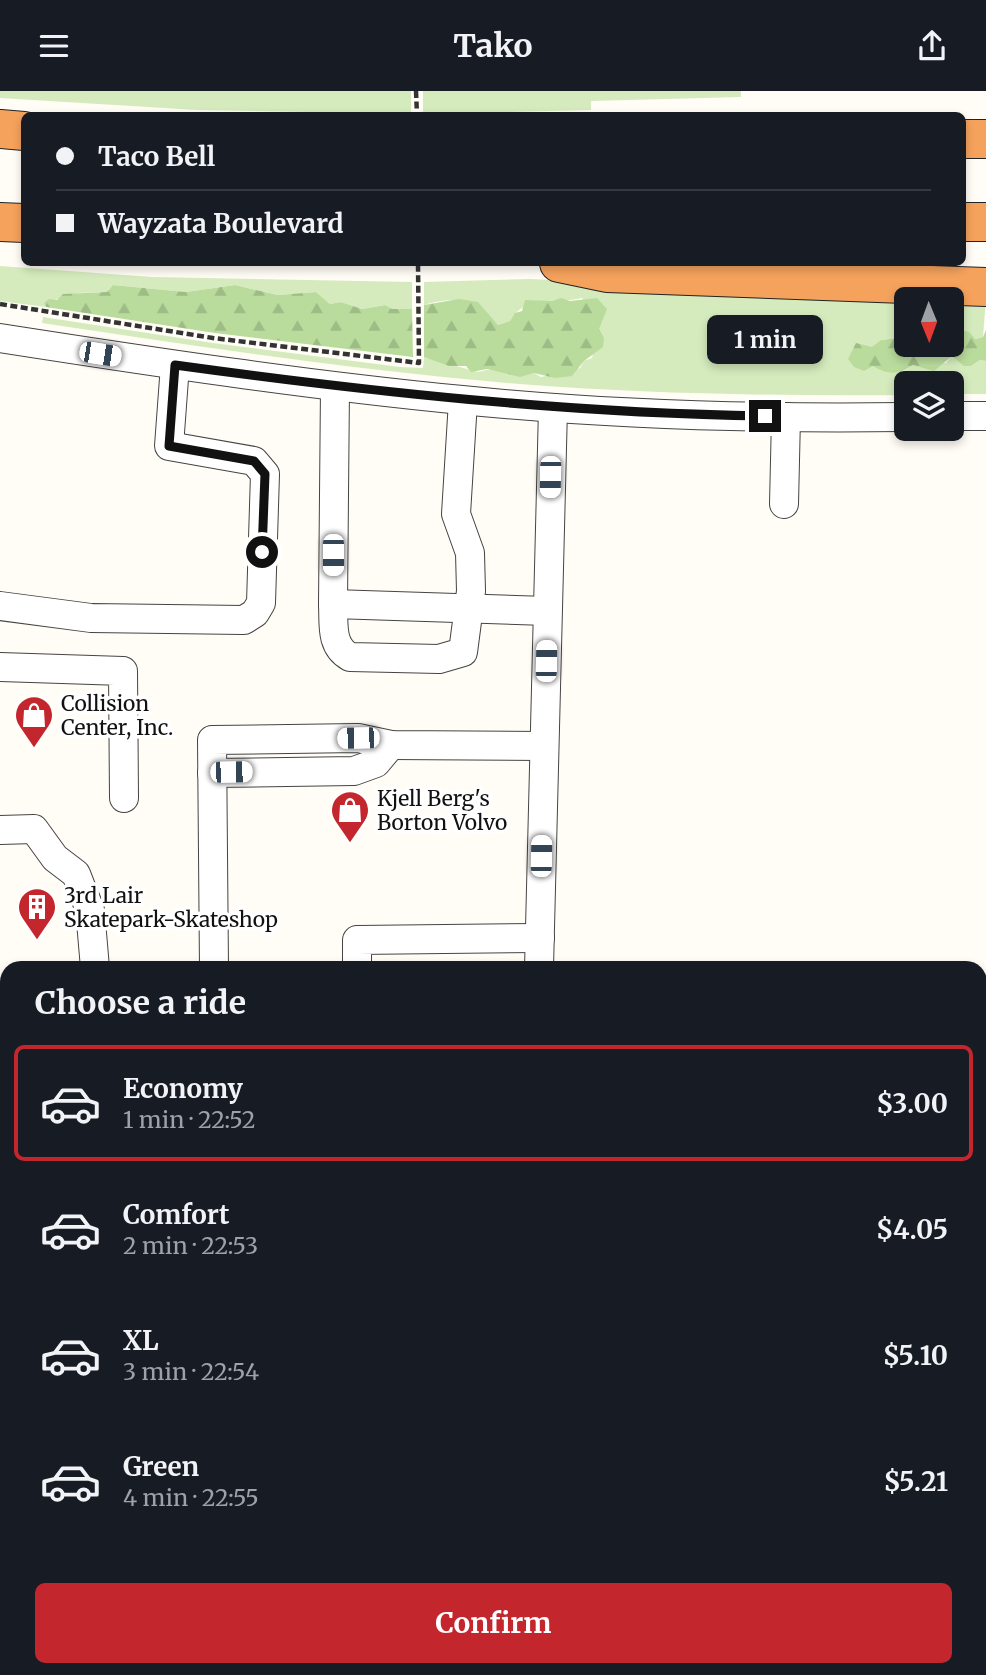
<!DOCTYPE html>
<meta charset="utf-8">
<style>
:root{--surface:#171b24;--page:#20242c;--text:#f1f3f6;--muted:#9ea1a6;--line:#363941;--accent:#c4262e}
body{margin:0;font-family:Merriweather,serif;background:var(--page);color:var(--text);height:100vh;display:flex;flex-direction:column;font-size:26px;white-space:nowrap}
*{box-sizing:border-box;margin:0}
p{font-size:23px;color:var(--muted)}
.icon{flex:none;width:38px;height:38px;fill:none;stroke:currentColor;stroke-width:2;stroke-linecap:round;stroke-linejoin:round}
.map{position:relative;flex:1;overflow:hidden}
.panel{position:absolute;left:0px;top:870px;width:987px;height:716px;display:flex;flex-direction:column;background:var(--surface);border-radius:21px 21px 0 0;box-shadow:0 4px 10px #0003}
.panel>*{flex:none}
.hud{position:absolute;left:21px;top:21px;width:945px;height:154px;border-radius:10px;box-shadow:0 4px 10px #0003;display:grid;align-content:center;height:154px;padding:0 35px;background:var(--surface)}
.needle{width:46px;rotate:179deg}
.fabs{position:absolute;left:894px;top:196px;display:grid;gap:14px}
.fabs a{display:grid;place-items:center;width:70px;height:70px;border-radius:10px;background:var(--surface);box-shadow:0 4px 10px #0003;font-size:35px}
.end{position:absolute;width:32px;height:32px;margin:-16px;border:9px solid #111;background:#fff;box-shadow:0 0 0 4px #fff}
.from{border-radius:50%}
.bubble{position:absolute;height:49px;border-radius:10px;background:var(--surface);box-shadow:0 4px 10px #0003;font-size:23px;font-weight:700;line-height:49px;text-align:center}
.car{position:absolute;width:21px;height:42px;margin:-21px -10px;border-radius:9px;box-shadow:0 0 5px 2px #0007;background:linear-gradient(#fff 24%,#345 0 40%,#fff 0 76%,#345 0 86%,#fff 0)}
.hud b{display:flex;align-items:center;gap:24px;height:66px;font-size:26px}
.hud b+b{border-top:2px solid var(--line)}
.hud i{width:18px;height:18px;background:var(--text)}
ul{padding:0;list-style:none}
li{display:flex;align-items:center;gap:21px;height:116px;margin:0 14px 10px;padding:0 21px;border:4px solid transparent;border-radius:10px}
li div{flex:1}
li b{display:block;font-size:26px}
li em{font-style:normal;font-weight:700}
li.on{border-color:var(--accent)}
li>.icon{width:63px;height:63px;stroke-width:1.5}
h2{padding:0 35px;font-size:32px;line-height:84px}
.button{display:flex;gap:14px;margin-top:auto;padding:14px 35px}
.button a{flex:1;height:80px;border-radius:10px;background:var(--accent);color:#fff;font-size:28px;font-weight:700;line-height:80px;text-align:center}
header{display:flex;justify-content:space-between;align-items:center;height:91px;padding:0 35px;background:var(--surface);font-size:32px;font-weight:700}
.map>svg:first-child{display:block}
.grass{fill:#d5ebbd;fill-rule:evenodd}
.forest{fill:url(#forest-firs)}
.park{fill:url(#park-tufts)}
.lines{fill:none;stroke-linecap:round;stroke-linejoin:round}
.minor-casing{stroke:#444;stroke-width:30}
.highway-casing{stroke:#222;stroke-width:40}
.path{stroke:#333;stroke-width:4.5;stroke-dasharray:7 3.5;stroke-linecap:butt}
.minor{stroke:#fff;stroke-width:28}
.highway{stroke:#f5a25d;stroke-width:38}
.rail-casing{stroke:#c4262e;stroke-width:8}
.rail{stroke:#fff;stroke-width:5;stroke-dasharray:16;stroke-linecap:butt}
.route{stroke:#111;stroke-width:9}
.labels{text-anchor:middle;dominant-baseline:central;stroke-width:7;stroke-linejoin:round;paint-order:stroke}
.poi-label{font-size:21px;fill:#111;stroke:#fff;text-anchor:start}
</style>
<header><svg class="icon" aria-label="menu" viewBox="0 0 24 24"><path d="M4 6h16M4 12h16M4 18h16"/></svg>Tako<svg class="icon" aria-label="share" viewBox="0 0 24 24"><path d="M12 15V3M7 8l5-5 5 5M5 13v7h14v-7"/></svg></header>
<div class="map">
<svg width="986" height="1584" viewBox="0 0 986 1584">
<defs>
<pattern id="forest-firs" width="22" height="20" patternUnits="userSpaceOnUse" patternTransform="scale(1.75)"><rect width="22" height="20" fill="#b9dc9c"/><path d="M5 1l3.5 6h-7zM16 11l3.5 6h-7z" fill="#9ebc85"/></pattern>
<pattern id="park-tufts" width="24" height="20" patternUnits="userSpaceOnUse" patternTransform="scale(1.75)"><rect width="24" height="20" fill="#d5ebbd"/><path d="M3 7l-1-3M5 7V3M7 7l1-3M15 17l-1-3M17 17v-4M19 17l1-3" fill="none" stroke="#b6c8a1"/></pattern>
</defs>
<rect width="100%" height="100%" fill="#fffdf5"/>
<g class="grass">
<polygon points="0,0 411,0 411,23 197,19 0,7"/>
<polygon points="423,0 741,0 741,6 591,10 591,19 423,23"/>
<polygon points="0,175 152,186 412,191 412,218 392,218 384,214 362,218 341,211 330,213 316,201 278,204 235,194 186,201 113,194 107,201 79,202 44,212 46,216 0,210"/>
<path d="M530 188 986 207 983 246 974 248 957 238 952 240V208H906V246L881 249 873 275 903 281 913 274 946 272 952 265 971 275 980 269 986 270V303H952V292H906V304C778 305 648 303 520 293 360 280 201 256 42 232L43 226 213 252 400 276 423 277 424 266 478 281C497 274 513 287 534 282L541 286 580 277 584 270 592 267 599 238 582 207C556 214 527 201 510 230L498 234C471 210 460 204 424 214V191ZM802 248 811 250 814 262 799 270 792 255Z"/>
</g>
<g class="forest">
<polygon points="113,194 186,201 235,194 278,204 316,201 330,213 341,211 362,218 385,214 392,218 412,218 413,266 215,242 46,216 44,212 49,208 57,209 63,203 107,201"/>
<polygon points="561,207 570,210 597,207 607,218 599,238 604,247 603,256 584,270 572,285 555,287 534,282 520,286 487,278 471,281 466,275 449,275 424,266 424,214 459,208 478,211 498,234 510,230 515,222 522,220 525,209 552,210"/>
<path d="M957 238 969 241 975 248 983 246 986 239V270L980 269 971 275H964L952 265 934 280 913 274C899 284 888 284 873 275L864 280 854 276 848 268 856 252 872 256 881 249 906 246V254H952V240Z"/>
</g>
<polygon class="park" points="0,1536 7,1536 7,1578 520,1578 520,1584 0,1584"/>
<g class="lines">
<defs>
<g id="minor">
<path d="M0 247C154 271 307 294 462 309 610 324 758 328 906 326"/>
<polyline points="335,296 333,513 547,520"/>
<polyline points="952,325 986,325"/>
<polyline points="784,413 786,326"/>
<path d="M333 513C334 533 330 555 350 566L439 568 463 561 471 500 470 462 456 423 463 310"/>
<polyline points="0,515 91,527 244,529 255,522 261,512 265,383 254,370 169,355 175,274"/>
<polyline points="0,576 123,580 124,707"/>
<polyline points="212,682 354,680 376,672 391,654"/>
<polyline points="0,739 34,738 55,767 76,783 90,819 95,877"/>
<polyline points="214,877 212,649 358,647 391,654 544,655"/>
<polyline points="357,877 357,849 540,847"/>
<polyline points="539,877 553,317"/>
<polyline points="0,953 7,953"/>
<polyline points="0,1087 7,1087"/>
<polyline points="980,1155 986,1155"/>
<polyline points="980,1245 986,1245"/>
<polyline points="0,1397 7,1397"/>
<polyline points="980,1477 986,1477"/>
<polyline points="0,1509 7,1509"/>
</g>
<g id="highway">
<polyline points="0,38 24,40"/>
<polyline points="962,48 986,48"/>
<polyline points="0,131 24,132"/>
<polyline points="962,131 986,131"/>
<polyline points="559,172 607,182 986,196"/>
</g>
</defs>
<use href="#minor" class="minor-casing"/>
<use href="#highway" class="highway-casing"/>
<g class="path">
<polyline points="416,0 417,24"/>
<polyline points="0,213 213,247 419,272 418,172"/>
<polyline points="380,1584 386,1578"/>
</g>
<use href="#minor" class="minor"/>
<use href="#highway" class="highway"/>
<defs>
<g id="rail">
<polyline points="980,1413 986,1413"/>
<polyline points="0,1429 7,1428"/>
</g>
</defs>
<use href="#rail" class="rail-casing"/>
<use href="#rail" class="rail"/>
</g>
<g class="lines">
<path class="route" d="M262 461 265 383 254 370 169 355 175 274C371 301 567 322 765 325"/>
</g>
<defs>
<symbol id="shop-pin" viewBox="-11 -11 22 30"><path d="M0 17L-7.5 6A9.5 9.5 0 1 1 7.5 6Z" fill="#c4262e" stroke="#fff"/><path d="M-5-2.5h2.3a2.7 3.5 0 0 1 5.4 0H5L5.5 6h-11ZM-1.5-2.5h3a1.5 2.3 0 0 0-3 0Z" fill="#fff"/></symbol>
<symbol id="building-pin" viewBox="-11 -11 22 30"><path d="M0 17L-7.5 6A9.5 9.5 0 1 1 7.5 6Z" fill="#c4262e" stroke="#fff"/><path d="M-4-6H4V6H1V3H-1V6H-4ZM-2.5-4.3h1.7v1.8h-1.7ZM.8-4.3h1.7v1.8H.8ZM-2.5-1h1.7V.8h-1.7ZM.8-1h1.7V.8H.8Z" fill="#fff"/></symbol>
</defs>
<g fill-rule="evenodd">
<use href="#shop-pin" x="12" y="602" width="44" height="60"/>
<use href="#shop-pin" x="328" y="697" width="44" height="60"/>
<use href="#building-pin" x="15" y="794" width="44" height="60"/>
</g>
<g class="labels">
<g class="poi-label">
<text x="61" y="612">Collision<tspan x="61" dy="24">Center, Inc.</tspan></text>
<text x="377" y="707">Kjell Berg's<tspan x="377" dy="24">Borton Volvo</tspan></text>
<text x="64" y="804">3rd Lair<tspan x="64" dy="24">Skatepark-Skateshop</tspan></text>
</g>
</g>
</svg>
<div class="fabs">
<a><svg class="needle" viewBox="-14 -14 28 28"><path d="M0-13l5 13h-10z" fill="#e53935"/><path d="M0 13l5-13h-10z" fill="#9ea1a6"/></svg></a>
<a><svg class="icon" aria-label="layers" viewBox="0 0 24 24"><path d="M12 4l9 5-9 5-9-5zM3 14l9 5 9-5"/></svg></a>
</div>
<i class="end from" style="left:262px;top:461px"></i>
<i class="end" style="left:765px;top:325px"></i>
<div class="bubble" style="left:707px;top:224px;width:116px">1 min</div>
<i class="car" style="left:100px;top:263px;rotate:99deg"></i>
<i class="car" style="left:550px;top:386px;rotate:181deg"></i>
<i class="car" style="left:333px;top:464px;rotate:180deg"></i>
<i class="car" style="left:546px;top:570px;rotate:1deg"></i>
<i class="car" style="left:358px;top:647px;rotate:269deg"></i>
<i class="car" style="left:231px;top:681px;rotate:89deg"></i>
<i class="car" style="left:541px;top:765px;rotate:1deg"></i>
<div class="hud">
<b><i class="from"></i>Taco Bell</b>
<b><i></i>Wayzata Boulevard</b>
</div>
<section class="panel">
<h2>Choose a ride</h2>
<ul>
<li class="on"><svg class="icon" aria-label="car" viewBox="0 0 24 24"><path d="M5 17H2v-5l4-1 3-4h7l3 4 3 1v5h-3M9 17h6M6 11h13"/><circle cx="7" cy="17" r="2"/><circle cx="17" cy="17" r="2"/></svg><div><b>Economy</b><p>1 min · 22:52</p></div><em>$3.00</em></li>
<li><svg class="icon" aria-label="car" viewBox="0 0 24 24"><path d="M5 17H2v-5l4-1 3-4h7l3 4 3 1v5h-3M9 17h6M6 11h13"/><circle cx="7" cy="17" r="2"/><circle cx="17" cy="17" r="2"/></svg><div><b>Comfort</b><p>2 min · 22:53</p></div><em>$4.05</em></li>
<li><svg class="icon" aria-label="car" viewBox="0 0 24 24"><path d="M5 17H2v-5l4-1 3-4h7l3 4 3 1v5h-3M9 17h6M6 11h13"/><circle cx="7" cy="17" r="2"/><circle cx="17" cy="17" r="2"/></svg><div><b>XL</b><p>3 min · 22:54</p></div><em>$5.10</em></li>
<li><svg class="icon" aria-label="car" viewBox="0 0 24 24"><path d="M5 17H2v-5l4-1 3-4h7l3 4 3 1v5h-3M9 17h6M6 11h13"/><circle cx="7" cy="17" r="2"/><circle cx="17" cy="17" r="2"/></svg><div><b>Green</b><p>4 min · 22:55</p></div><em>$5.21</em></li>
</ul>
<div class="button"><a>Confirm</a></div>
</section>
</div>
